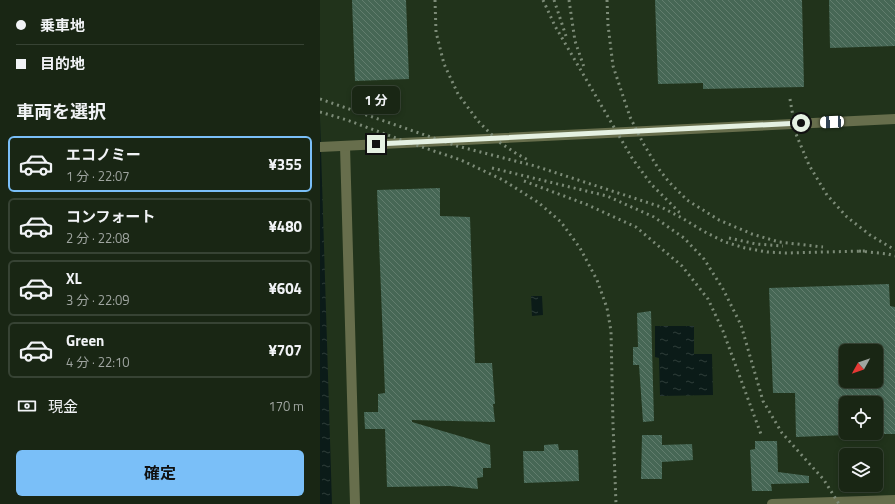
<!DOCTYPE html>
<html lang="ja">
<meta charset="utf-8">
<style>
:root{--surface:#192614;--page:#222e1d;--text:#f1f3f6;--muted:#9fa5a0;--line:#374334;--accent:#7abff8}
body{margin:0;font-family:"Titillium Web","Noto Sans JP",sans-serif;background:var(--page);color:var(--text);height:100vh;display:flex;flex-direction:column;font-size:15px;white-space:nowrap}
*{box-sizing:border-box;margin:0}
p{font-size:13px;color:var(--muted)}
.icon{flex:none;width:22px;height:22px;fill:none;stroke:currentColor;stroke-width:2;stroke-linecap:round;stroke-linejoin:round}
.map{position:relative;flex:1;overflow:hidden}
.drawer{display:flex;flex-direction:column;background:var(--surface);width:320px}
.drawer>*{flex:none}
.banner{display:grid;align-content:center;height:88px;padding:0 16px;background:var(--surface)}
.needle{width:26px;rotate:230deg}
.fabs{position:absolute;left:519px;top:344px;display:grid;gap:8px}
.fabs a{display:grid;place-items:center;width:44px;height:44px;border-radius:6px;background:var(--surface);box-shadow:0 2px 6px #0003,0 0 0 1px var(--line);font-size:20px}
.end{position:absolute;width:18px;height:18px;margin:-9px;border:5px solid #e5f1e2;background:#111;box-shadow:0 0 0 2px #111}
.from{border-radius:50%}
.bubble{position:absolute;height:28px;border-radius:6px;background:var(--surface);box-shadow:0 2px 6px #0003,0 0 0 1px var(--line);font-size:13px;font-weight:700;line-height:28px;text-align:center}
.car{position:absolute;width:12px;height:24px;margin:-12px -6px;border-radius:5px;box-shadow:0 0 3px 1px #0007;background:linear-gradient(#fff 24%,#345 0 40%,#fff 0 76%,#345 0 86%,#fff 0)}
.banner b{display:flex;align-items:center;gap:14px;height:38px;font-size:15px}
.banner b+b{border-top:1px solid var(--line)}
.banner i{width:10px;height:10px;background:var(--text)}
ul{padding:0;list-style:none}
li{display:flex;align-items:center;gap:12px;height:56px;margin:0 8px 6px;padding:0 8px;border:2px solid var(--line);border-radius:6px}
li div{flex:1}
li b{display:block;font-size:15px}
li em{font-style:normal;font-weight:700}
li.on{border-color:var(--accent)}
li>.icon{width:36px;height:36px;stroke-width:1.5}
h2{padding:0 16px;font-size:18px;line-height:48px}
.pay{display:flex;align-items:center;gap:10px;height:44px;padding:0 16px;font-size:15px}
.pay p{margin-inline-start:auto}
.primary-button{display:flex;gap:8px;margin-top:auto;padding:8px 16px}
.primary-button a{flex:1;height:46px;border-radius:6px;background:var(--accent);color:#111;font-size:16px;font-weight:700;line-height:46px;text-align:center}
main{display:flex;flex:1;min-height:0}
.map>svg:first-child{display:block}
.water{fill:url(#water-ripples)}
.building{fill:url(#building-back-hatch);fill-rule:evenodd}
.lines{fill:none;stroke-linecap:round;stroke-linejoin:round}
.lane{stroke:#676e4c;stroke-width:10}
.rail{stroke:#7c8b77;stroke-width:3;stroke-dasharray:2 4;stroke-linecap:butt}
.route{stroke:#e5f1e2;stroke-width:5}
</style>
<main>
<section class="drawer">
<div class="banner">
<b><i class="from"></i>乗車地</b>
<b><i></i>目的地</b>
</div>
<h2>車両を選択</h2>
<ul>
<li class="on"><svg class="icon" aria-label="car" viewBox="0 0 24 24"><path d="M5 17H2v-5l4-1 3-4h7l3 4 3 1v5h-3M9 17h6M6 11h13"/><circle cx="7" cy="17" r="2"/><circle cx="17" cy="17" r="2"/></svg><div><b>エコノミー</b><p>1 分 · 22:07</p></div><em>¥355</em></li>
<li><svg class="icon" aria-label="car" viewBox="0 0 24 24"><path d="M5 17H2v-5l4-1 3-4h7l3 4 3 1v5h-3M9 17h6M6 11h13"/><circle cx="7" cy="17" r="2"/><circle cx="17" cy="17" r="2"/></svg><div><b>コンフォート</b><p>2 分 · 22:08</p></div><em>¥480</em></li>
<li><svg class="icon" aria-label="car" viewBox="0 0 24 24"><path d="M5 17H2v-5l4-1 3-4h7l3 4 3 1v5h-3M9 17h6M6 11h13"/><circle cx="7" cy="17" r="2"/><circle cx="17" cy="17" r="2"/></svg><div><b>XL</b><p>3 分 · 22:09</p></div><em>¥604</em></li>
<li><svg class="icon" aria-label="car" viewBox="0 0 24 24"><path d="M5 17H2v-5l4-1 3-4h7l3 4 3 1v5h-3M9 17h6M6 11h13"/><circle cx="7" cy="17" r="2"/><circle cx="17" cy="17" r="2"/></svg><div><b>Green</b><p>4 分 · 22:10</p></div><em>¥707</em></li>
</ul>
<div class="pay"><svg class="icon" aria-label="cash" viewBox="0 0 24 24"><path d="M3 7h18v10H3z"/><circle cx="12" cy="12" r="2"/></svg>現金<p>170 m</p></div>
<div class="primary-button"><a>確定</a></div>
</section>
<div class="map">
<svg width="575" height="504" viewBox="0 0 575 504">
<defs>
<pattern id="water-ripples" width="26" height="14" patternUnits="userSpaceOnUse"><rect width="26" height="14" fill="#0b1b18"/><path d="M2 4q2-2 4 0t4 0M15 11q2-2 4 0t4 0" fill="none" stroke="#2e3d39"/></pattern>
<pattern id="building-back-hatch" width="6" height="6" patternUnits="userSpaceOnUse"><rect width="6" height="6" fill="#466755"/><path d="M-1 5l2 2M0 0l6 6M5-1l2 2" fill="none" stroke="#617d6d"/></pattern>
</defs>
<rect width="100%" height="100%" fill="#21331b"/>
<g class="water">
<polygon points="0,117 12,504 0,504"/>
<polygon points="211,296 222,296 223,315 212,316"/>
<polygon points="335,326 374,326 374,354 392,354 393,395 340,396 339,358 335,357"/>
</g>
<g class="building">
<polygon points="32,0 86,0 89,79 35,81"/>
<polygon points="335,0 482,0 484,87 383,89 383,83 338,84"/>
<polygon points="509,0 575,0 575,46 510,48"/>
<polygon points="120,188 120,216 150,217 155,363 172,363 175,404 173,404 175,422 92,420 92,422 170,445 171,468 163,468 163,477 157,478 158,489 130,486 67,487 65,429 45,429 44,412 58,412 58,394 65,393 57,190"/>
<path d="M569 284 570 306 575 307V434H556V403H526V435L476 437 475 393H453L449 288ZM526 351H556V381H526Z"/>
<polygon points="331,311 334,421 323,422 319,365 313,365 313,347 318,347 317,313"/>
<polygon points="322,435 342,435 342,445 372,444 373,460 342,462 342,479 321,479"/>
<polygon points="435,441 457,441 458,472 489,476 489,483 451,484 452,491 432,491 430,450 435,449"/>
<polygon points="238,444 239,450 258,450 259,481 204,483 203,451 224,451 224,445"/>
</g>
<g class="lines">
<g class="lane">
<polyline points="25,146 35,504"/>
<polyline points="0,147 575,119"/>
<polyline points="452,504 575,500"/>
</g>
<g class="rail">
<polyline points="115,0 116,32 124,64 138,94 158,121 179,142 197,154 210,161"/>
<polyline points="223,0 235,26 312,158 331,184 359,212 363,214"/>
<polyline points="234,0 246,36"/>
<polyline points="249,0 255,41 265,70"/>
<polyline points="287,0 288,25 293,66 310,117 323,143 338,168 349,182 367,200 399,220 432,234 459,242 503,247"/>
<polyline points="0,99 137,146 215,166 326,202 341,207 362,218 383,231 405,242 425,248 447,252 466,253 545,251"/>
<polyline points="470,99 476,134 489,165 507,195 527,217 550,235 575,250"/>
<polyline points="0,112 27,120 84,141 141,160 183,180 219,203 241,222 260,248 277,280 287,308 291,331 293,424 296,504"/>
<polyline points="172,168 287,196 334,217 364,238 384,259 403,289 421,325 443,401 462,433 504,480 519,504"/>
<polyline points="204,181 268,205 316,227 362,266 388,299 403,331 442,437"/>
<polyline points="409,238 436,244 463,246"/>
<polyline points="539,251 568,254 575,256"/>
</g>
</g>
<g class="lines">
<polyline class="route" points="56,144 481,123"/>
</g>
</svg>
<div class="fabs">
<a><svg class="needle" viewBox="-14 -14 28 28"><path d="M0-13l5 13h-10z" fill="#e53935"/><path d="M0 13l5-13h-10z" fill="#9fa5a0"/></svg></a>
<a><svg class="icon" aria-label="locate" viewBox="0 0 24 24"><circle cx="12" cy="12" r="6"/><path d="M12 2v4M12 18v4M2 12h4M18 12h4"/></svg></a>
<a><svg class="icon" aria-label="layers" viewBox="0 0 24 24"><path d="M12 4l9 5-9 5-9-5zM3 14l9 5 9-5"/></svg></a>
</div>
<i class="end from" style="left:481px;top:123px"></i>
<i class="end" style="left:56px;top:144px"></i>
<div class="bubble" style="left:32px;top:86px;width:48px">1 分</div>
<i class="car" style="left:512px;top:122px;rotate:267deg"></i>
</div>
</main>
